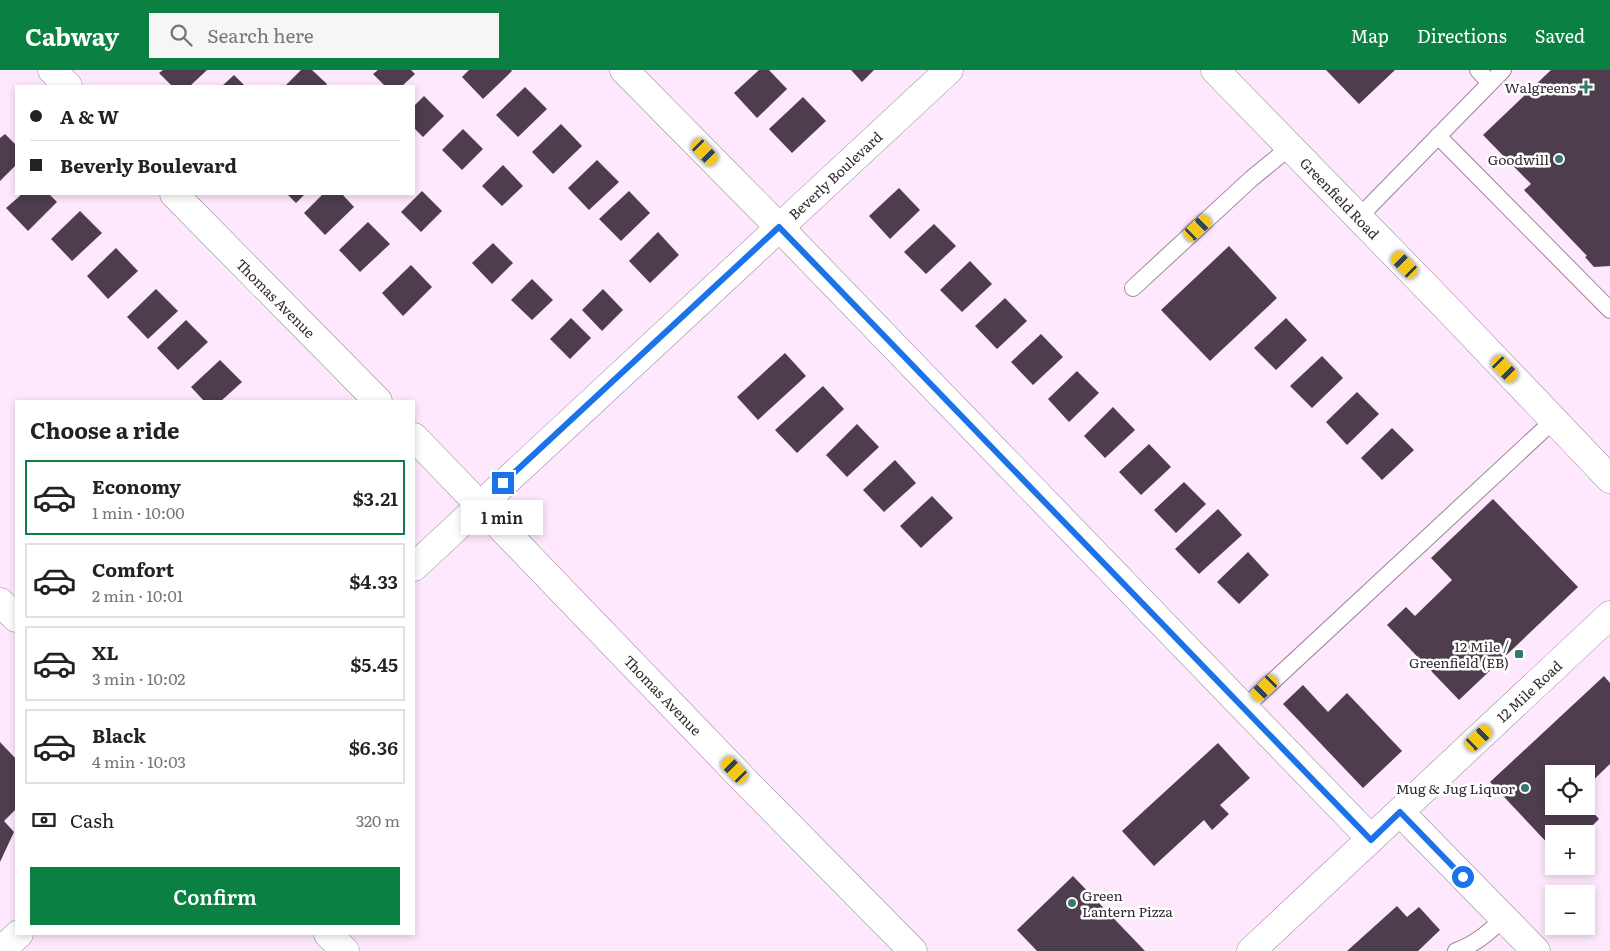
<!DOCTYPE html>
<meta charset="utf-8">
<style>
:root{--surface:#fff;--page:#f6f6f6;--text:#222;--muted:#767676;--line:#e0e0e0;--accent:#0b8043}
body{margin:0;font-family:Literata,serif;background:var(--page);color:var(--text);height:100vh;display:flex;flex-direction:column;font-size:19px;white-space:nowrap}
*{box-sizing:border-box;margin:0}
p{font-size:16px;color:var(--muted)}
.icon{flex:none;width:28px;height:28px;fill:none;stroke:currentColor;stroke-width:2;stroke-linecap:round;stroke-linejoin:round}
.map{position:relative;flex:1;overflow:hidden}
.drawer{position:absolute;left:15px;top:330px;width:400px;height:535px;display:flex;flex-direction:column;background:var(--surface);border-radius:0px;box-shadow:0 2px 8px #0003}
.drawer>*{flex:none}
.guide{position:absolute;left:15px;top:15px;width:400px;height:110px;border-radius:0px;box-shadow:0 2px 8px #0003;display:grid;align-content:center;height:110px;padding:0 15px;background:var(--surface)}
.controls{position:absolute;left:1545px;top:695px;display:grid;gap:10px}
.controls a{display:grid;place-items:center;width:50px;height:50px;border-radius:0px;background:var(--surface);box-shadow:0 2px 8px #0003;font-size:25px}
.end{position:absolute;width:22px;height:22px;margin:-11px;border:6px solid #1a73e8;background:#fff;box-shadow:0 0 0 2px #fff}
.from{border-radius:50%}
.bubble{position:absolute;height:35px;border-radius:0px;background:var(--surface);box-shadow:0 2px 8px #0003;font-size:16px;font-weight:600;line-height:35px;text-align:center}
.car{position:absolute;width:15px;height:30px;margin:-15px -8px;border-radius:6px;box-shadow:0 0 4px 1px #0007;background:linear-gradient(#f5c518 24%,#345 0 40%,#f5c518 0 76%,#345 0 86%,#f5c518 0)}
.guide b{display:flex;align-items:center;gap:18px;height:48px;font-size:19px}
.guide b+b{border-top:1px solid var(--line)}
.guide i{width:12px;height:12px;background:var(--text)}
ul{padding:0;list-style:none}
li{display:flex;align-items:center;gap:15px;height:75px;margin:0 10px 8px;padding:0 5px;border:2px solid var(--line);border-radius:0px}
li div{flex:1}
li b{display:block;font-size:19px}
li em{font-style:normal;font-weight:600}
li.current{border-color:var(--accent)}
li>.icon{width:45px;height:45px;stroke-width:1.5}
h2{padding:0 15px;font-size:22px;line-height:60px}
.pay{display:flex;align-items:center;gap:12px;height:55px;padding:0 15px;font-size:19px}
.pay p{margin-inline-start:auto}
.action{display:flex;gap:10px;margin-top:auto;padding:10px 15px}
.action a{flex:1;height:58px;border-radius:0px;background:var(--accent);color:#fff;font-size:20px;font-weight:600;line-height:58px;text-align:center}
header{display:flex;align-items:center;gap:30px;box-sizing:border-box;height:70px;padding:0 25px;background:var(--accent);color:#fff}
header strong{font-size:24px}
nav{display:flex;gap:28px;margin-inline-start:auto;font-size:18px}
.search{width:350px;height:45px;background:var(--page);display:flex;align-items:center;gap:12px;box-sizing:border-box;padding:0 18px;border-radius:0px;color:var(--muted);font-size:19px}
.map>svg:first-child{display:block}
.building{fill:#4e3d4d}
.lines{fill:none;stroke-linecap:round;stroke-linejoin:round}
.service-casing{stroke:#998598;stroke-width:18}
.minor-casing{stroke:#998598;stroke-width:29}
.secondary-casing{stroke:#998598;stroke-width:29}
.service{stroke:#fff;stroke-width:16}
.minor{stroke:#fff;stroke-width:28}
.secondary{stroke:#fff;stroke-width:28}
.route{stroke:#1a73e8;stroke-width:6}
.poi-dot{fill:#36796b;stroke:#fff;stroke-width:2}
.labels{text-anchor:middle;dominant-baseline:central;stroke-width:5;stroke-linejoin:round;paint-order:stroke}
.poi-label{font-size:14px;fill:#322a31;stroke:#fff;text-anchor:end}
.street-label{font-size:14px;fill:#322a31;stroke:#fff}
</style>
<header>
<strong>Cabway</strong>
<div class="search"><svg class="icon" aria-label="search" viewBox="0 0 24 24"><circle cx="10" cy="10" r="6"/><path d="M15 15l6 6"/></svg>Search here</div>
<nav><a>Map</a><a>Directions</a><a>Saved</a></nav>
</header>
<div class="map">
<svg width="1610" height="881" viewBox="0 0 1610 881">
<rect width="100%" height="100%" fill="#fee8fd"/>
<g class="building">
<polygon points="163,0 207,0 190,16 172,16 159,3"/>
<polygon points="301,0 312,0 327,14 325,16 287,16 286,15"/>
<polygon points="378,0 411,0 415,4 402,16 385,16 373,4"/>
<polygon points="469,0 511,0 512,1 483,29 462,7"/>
<polygon points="759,0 769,0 787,19 757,48 734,23"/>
<polygon points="851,0 874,0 862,12"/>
<polygon points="1326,0 1395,0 1359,34"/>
<polygon points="1551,0 1610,0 1610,196 1594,197 1585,187 1587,186 1524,120 1531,114 1483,65"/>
<polygon points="234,5 245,16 222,16"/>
<polygon points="525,17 547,39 518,67 496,45"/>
<polygon points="424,26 444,46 423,67 414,58 414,36"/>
<polygon points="803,27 826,51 792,83 769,59"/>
<polygon points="561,54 582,76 553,104 532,82"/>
<polygon points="463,59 483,79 462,100 442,80"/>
<polygon points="5,64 16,75 16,95 0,111 0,68"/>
<polygon points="597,90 619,112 589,140 568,118"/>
<polygon points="503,95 523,116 502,136 482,116"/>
<polygon points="899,118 920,140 890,169 869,146"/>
<polygon points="422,121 442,141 421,162 401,142"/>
<polygon points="629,121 650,143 621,171 599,149"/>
<polygon points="22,124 49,124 57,132 28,161 6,138"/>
<polygon points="287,124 305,124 296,133"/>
<polygon points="323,124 342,124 354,137 325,165 304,143"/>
<polygon points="80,141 102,163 72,191 51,169"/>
<polygon points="368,152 390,174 360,202 339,180"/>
<polygon points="934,154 956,176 926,204 904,182"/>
<polygon points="658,162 679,185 650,213 629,191"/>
<polygon points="493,173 513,193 492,214 472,193"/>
<polygon points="1229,176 1277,228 1210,291 1161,240"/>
<polygon points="116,178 138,201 108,229 87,206"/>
<polygon points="970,191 992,214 962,242 940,220"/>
<polygon points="411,195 432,217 403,246 382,223"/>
<polygon points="532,209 553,230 532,250 511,230"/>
<polygon points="156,219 178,241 148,269 127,247"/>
<polygon points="603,219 623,240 602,261 582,240"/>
<polygon points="1005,228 1027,251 997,279 975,256"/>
<polygon points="571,248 591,268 570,289 550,269"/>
<polygon points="1286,248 1307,270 1276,300 1254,278"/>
<polygon points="186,250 208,272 178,300 157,278"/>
<polygon points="1041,264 1063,287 1033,315 1011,292"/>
<polygon points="785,283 806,306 758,350 737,327"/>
<polygon points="1322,286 1343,308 1312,338 1290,316"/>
<polygon points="220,290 242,312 221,331 204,331 191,317"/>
<polygon points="1077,301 1099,323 1069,352 1048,329"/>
<polygon points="823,316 844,339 797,383 775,360"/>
<polygon points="1357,322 1379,344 1347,375 1326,352"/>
<polygon points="1113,337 1135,360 1105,388 1084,366"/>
<polygon points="857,354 879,377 847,407 826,385"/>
<polygon points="1392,358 1414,380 1382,410 1361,388"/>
<polygon points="1149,374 1171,397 1141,425 1119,402"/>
<polygon points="895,390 916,413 884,442 863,420"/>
<polygon points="1184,412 1206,434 1176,463 1154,440"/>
<polygon points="932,426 953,448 921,478 900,456"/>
<polygon points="1493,429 1578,517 1459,630 1387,555 1406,537 1415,546 1452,510 1431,488"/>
<polygon points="1218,439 1242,465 1199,504 1175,479"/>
<polygon points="1248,482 1269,505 1239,534 1217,512"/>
<polygon points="1604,606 1610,613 1610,694 1586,717 1586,704 1554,704 1554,736 1587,736 1599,749 1584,764 1554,764 1554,780 1490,712"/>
<polygon points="1303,615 1328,642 1347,623 1402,681 1363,718 1283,634"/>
<polygon points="0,672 16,689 16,739 4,751 14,762 0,792"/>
<polygon points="1218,673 1250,708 1220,735 1229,744 1212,760 1204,750 1154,796 1122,761"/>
<polygon points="1073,806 1145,881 1037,881 1017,860"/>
<polygon points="1397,836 1407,847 1419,837 1440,860 1418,881 1347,881"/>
</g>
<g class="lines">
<defs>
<g id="service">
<polyline points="1478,0 1490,13"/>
<polyline points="1438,66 1610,240"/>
<polyline points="1359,147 1503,0"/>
<polyline points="1133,218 1251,109 1290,77"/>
<polyline points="1244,638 1554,350"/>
<path d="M1456 881C1476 874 1489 862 1504 848"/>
</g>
<g id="minor">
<polyline points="52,0 68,16"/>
<polyline points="624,0 779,157 1371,769"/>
<polyline points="174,124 378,331"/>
<polyline points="414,367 748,714 913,881"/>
<polyline points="414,497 949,0"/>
<polyline points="0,532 16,548"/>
<polyline points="1400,742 1536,881"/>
<polyline points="328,864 345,881"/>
<polyline points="0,881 19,864"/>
</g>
<g id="secondary">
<polyline points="1215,0 1444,235 1610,409"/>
<polyline points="1251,881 1610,545"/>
</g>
</defs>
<use href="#service" class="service-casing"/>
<use href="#minor" class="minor-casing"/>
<use href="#secondary" class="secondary-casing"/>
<use href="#service" class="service"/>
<use href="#minor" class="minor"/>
<use href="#secondary" class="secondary"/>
</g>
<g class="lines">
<polyline class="route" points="503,413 779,157 1371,770 1400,742 1463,807"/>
</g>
<g class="poi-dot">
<path d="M1583.5 9.5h5v5h5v5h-5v5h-5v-5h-5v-5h5z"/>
<circle cx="1559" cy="89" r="5"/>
<rect x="1514" y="579" width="10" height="10" rx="2.5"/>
<circle cx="1525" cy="718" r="5"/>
<circle cx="1072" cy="833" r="5"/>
</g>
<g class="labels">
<g class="poi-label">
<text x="1576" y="17">Walgreens</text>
<text x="1549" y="89">Goodwill</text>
<text x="1509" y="576">12 Mile /<tspan x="1509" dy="16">Greenfield (EB)</tspan></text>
<text x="1515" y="718">Mug &amp; Jug Liquor</text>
<text x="1082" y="825" text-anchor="start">Green<tspan x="1082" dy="16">Lantern Pizza</tspan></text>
</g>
<g class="street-label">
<text transform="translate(835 105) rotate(-43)">Beverly Boulevard</text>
<text transform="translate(1340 128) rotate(46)">Greenfield Road</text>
<text transform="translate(276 228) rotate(45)">Thomas Avenue</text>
<text transform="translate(1529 621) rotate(-43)">12 Mile Road</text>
<text transform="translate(663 625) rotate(46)">Thomas Avenue</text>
</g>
</g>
</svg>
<div class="controls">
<a><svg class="icon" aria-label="locate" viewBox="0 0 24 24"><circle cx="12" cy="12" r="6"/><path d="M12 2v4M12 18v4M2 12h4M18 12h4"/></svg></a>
<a>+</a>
<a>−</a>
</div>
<i class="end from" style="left:1463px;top:807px"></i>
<i class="end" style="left:503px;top:413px"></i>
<div class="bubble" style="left:461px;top:430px;width:82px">1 min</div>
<i class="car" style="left:705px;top:82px;rotate:136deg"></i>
<i class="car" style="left:1198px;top:158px;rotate:47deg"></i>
<i class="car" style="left:1405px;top:195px;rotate:316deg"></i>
<i class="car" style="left:1505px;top:299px;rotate:136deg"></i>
<i class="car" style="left:1265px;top:618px;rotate:226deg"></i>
<i class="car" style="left:1479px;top:668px;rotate:47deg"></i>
<i class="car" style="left:735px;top:700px;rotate:316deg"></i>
<div class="guide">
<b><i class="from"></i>A &amp; W</b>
<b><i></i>Beverly Boulevard</b>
</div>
<section class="drawer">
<h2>Choose a ride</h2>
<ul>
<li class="current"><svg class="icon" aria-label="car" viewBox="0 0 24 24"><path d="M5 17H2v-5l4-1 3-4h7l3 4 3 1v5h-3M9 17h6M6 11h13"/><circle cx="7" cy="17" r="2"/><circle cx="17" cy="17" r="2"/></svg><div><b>Economy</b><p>1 min · 10:00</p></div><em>$3.21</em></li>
<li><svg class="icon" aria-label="car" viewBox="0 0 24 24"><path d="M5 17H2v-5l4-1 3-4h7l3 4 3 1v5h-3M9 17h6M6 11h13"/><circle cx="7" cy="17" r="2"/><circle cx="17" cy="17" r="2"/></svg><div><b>Comfort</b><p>2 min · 10:01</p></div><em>$4.33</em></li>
<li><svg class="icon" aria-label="car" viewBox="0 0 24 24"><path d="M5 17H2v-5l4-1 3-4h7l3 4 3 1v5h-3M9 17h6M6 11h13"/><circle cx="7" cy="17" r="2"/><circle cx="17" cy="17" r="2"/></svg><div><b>XL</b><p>3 min · 10:02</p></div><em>$5.45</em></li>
<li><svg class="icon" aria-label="car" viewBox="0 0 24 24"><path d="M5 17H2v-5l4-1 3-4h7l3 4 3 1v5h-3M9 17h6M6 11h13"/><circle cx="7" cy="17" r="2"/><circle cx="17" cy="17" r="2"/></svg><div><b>Black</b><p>4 min · 10:03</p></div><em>$6.36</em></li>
</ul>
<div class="pay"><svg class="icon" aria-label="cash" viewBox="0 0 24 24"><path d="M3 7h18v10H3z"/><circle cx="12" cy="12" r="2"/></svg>Cash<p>320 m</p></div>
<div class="action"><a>Confirm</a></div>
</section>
</div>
